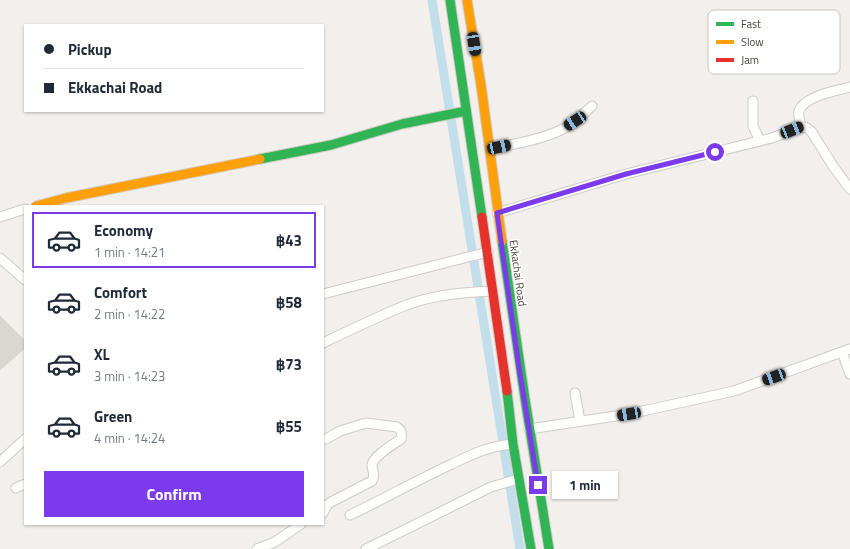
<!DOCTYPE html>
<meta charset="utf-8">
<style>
:root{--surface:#fff;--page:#f6f6f7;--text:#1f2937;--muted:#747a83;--line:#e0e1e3;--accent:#7c3aed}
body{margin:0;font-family:"Titillium Web",sans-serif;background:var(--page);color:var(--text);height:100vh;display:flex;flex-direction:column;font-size:15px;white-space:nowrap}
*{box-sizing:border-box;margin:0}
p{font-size:13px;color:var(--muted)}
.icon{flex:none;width:22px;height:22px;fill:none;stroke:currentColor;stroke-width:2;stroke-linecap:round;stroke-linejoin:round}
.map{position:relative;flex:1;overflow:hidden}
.side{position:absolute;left:24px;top:205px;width:300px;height:320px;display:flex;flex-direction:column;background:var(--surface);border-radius:0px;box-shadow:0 1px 3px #0004}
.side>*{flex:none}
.hud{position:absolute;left:24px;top:24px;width:300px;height:88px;border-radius:0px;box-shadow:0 1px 3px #0004;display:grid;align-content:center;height:88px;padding:0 20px;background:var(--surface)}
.end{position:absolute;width:18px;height:18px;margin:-9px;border:5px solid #7c3aed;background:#fff;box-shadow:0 0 0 2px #fff}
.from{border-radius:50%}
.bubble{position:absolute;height:28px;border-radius:0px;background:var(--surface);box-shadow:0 1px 3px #0004;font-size:13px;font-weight:700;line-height:28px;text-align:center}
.car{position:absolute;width:12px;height:24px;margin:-12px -6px;border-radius:5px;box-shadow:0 0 3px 1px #0007;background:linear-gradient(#222 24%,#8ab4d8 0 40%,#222 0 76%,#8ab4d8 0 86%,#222 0)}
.hud b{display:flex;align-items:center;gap:14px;height:38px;font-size:15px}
.hud b+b{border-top:1px solid var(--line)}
.hud i{width:10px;height:10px;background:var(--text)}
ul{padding:7px 0 0;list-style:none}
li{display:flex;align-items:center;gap:12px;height:56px;margin:0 8px 6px;padding:0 12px;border:2px solid transparent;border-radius:0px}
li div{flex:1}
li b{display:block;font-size:15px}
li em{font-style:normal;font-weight:700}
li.active{border-color:var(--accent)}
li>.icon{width:36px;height:36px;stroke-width:1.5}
.primary-button{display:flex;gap:8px;margin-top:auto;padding:8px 20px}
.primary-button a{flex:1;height:46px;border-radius:0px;background:var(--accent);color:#fff;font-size:16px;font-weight:700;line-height:46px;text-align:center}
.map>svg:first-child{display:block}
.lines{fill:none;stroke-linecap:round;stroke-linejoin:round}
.canal{stroke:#c2deeb;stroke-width:9}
.building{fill:#dad7d3;stroke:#dad6d2}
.street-casing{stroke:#ceccc9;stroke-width:11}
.fast-casing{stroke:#d0cbc4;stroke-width:11}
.slow-casing{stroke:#d0cbc4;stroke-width:11}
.jam-casing{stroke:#d0cbc4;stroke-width:11}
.street{stroke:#fdfdfc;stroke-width:9}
.fast{stroke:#30b455;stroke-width:9}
.slow{stroke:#ff9f0a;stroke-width:9}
.jam{stroke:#e5322d;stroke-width:9}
.route{stroke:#7c3aed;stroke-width:5}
.labels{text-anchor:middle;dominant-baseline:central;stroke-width:3.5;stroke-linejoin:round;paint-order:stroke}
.street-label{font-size:11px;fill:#474139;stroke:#fff}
.key{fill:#fff;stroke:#c8c6c4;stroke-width:1}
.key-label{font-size:11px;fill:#474139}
</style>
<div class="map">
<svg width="850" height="549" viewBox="0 0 850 549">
<rect width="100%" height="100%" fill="#f2efec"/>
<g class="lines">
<polyline class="canal" points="432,0 520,549"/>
</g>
<polygon class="building" points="0,316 25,341 25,348 0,370"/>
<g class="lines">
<defs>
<g id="street">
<polyline points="753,101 753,126 760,141"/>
<path d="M801 127C800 122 798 115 799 111 804 96 836 91 850 87"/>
<path d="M490 149C514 144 541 140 563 129 574 124 583 114 592 106"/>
<polyline points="497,213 626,174 772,138 801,127 807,128 811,131 833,166 850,189"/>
<polyline points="0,217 25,209"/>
<polyline points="0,258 25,280"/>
<polyline points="323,294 488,252"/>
<path d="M323 343C350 330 377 317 404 306 431 295 464 292 492 291"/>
<polyline points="842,352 850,374"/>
<polyline points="575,393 580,421"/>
<polyline points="529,429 629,414 734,391 850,349"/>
<polyline points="0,462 25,439"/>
<polyline points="16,488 25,484"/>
<path d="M323 513 327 505 331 502 372 481C376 475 372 471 372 465 373 456 394 444 401 439 402 434 402 430 397 427L366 423 340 431 326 439"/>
<path d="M350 515C384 499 417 480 452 464 473 454 489 446 513 444"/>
<polyline points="257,549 275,542 301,524"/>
<polyline points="366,549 491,487 518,479"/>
</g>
<g id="fast">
<polyline points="450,0 482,217"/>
<polyline points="260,159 331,145 402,124 466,111"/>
<polyline points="502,241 525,399 549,549"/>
<polyline points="507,391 513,444 531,549"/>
</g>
<g id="slow">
<polyline points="467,0 481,85 502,241"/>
<polyline points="36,206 66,198 260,159"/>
</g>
<polyline id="jam" points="482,217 507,391"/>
</defs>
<use href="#street" class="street-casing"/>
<use href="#fast" class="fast-casing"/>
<use href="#slow" class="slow-casing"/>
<use href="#jam" class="jam-casing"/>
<use href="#street" class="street"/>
<use href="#fast" class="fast"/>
<use href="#slow" class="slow"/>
<use href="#jam" class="jam"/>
</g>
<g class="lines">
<polyline class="route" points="538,485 519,367 497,213 626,174 715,152"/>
</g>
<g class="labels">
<g class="street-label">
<text transform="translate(518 273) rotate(82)">Ekkachai Road</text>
</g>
</g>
<rect x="708" y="10" width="132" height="64" rx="6" class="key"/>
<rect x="716" y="22" width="18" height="4" fill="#30b455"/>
<rect x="716" y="40" width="18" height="4" fill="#ff9f0a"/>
<rect x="716" y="58" width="18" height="4" fill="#e5322d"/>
<g class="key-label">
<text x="741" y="28">Fast</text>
<text x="741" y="46">Slow</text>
<text x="741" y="64">Jam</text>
</g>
</svg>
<i class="end from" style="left:715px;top:152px"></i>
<i class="end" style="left:538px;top:485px"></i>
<div class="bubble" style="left:552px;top:471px;width:66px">1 min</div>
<i class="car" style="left:474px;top:44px;rotate:171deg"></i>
<i class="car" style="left:575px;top:121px;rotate:237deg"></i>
<i class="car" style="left:792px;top:130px;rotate:68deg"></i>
<i class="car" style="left:499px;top:147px;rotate:78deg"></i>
<i class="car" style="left:774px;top:377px;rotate:250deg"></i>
<i class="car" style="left:629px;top:414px;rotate:261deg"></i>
<div class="hud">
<b><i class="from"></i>Pickup</b>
<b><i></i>Ekkachai Road</b>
</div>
<section class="side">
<ul>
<li class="active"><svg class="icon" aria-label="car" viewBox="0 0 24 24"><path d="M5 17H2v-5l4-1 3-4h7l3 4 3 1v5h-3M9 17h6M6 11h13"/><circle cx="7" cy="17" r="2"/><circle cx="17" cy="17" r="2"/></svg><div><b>Economy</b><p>1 min · 14:21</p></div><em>฿43</em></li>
<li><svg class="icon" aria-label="car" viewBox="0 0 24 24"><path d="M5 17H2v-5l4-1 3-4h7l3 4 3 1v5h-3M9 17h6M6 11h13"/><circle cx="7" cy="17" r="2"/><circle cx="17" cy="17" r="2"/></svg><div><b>Comfort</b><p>2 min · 14:22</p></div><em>฿58</em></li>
<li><svg class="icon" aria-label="car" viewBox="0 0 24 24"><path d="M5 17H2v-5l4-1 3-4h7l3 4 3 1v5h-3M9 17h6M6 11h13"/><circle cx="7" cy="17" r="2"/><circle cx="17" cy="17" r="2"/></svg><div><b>XL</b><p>3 min · 14:23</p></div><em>฿73</em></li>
<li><svg class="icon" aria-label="car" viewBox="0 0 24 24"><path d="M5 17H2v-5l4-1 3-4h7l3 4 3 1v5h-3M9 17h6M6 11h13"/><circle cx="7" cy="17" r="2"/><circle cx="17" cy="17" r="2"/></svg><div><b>Green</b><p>4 min · 14:24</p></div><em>฿55</em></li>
</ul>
<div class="primary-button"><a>Confirm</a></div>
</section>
</div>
